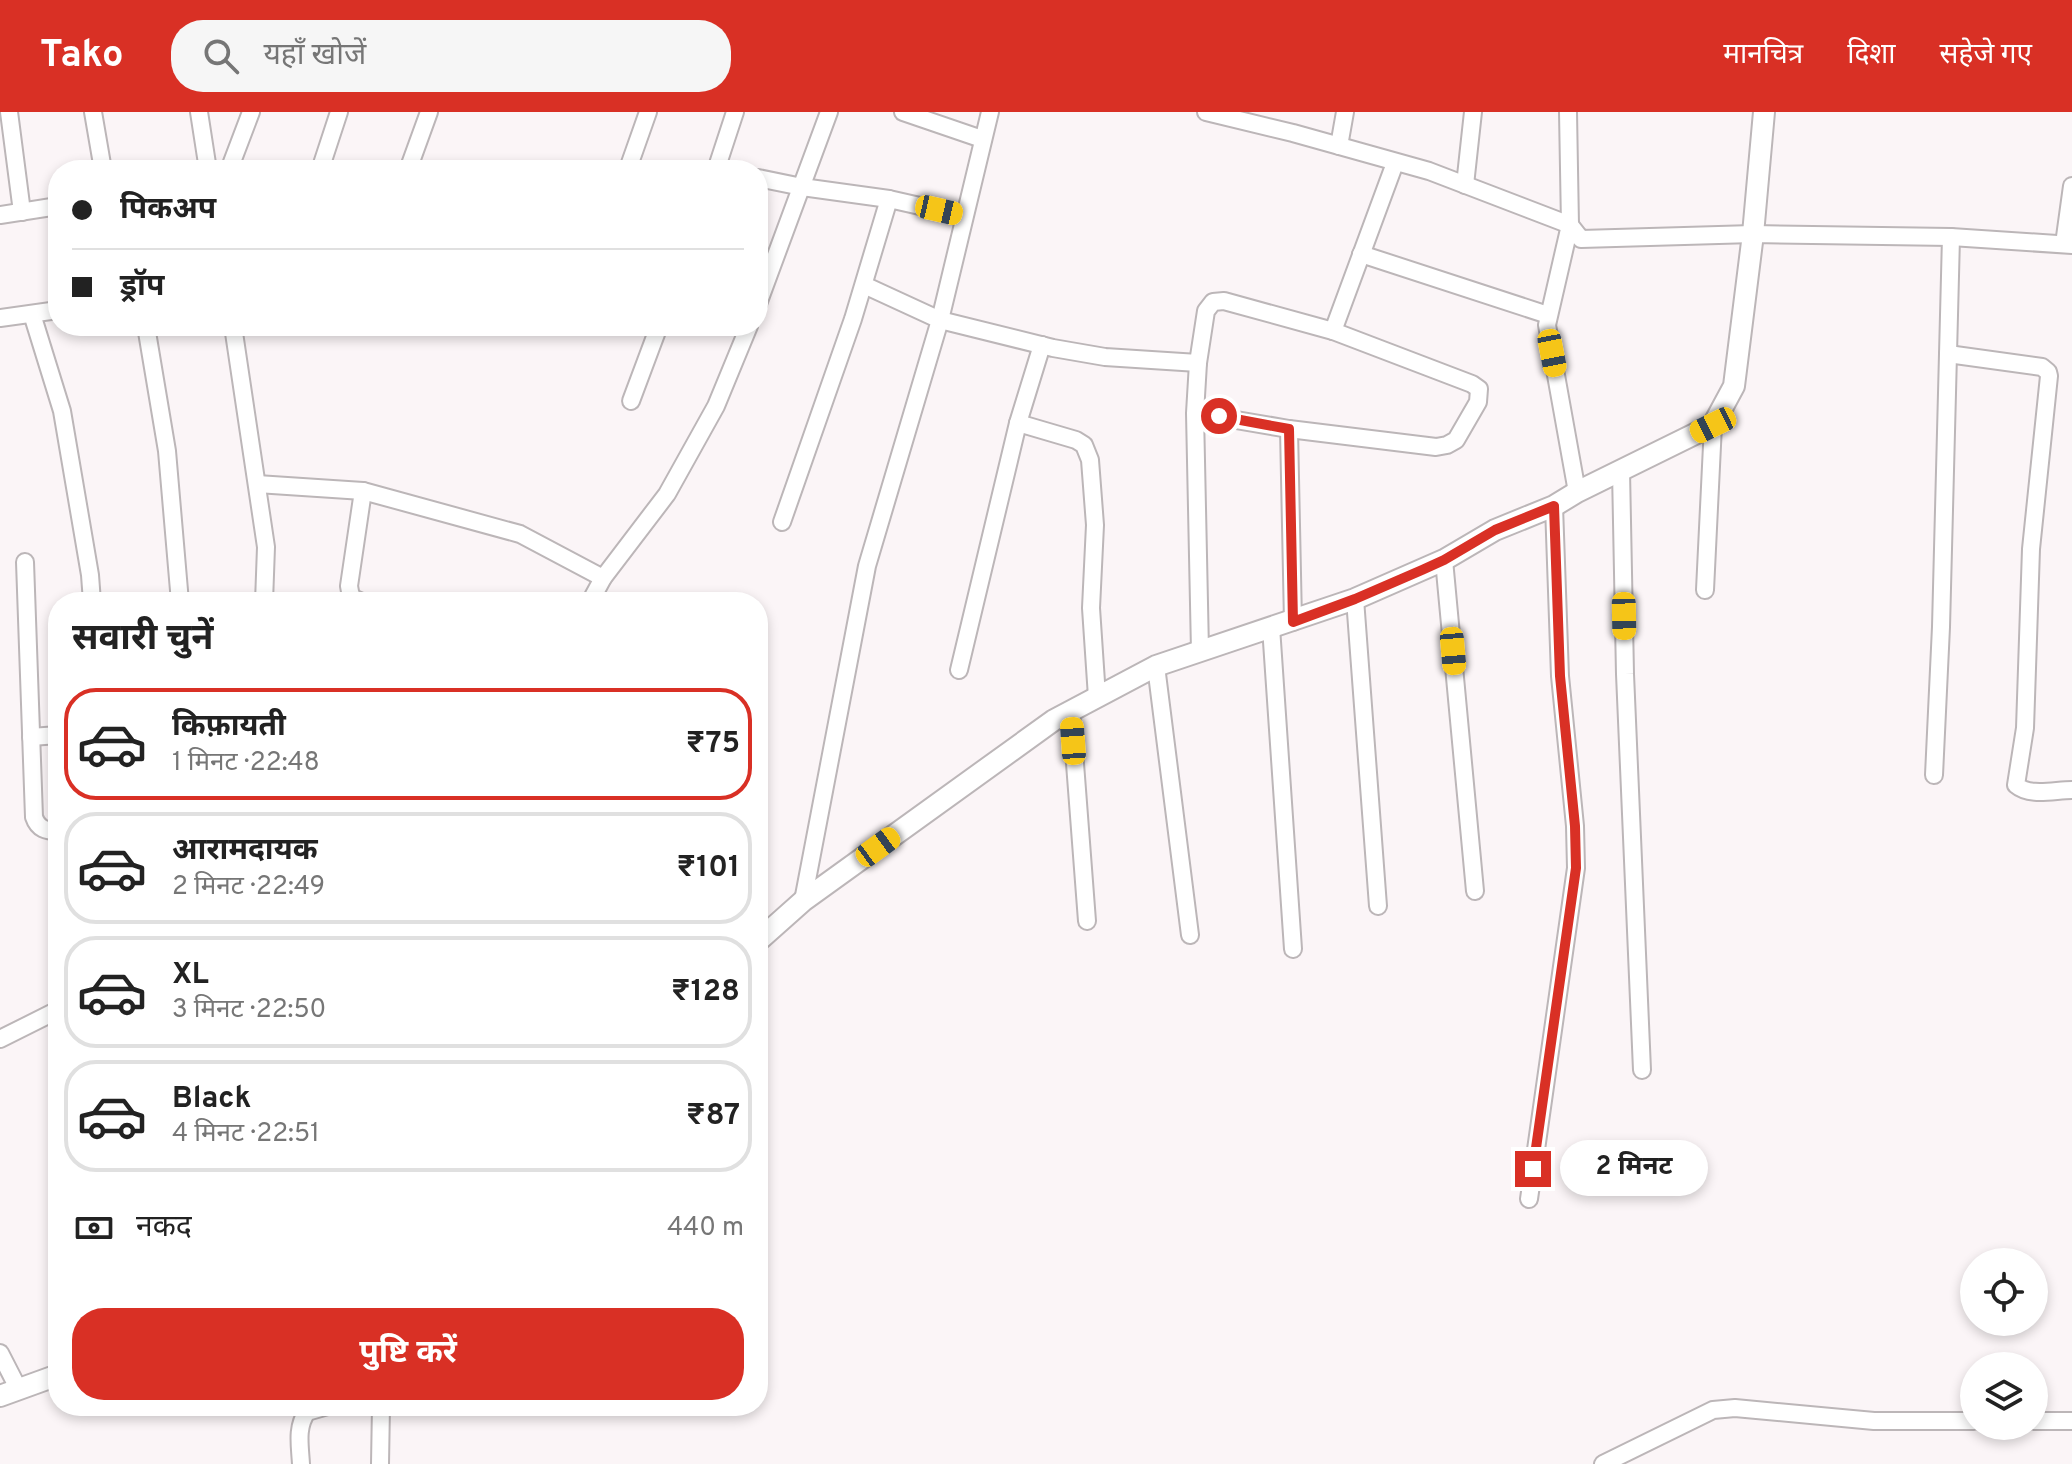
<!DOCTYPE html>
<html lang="hi">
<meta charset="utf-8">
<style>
:root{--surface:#fff;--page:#f6f6f6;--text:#222;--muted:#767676;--line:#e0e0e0;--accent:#d93025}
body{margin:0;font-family:Overpass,"Noto Sans Devanagari",sans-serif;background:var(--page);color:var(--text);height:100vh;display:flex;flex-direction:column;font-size:30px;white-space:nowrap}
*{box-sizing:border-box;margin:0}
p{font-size:26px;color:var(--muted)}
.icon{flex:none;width:44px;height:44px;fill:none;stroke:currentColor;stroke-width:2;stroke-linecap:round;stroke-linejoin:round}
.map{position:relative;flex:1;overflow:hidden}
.details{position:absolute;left:48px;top:480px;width:720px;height:824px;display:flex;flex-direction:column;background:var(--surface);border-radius:32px;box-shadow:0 4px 12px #0003}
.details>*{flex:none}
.hud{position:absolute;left:48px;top:48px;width:720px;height:176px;border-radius:32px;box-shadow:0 4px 12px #0003;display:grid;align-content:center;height:176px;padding:0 24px;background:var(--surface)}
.tools{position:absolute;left:1960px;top:1136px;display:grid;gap:16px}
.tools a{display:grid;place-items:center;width:88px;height:88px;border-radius:50%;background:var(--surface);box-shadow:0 4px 12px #0003;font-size:40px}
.end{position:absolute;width:36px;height:36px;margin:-18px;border:10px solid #d93025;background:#fff;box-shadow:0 0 0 4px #fff}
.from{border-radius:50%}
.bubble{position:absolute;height:56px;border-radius:28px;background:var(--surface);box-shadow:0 4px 12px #0003;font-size:26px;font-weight:700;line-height:56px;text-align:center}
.car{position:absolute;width:24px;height:48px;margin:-24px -12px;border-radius:10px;box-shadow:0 0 6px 2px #0007;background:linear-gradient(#f5c518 24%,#345 0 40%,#f5c518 0 76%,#345 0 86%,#f5c518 0)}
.hud b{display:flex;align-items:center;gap:28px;height:76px;font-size:30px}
.hud b+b{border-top:2px solid var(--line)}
.hud i{width:20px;height:20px;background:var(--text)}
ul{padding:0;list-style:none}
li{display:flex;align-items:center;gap:24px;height:112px;margin:0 16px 12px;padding:0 8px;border:4px solid var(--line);border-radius:32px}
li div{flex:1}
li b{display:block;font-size:30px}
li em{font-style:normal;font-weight:700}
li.active{border-color:var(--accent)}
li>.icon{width:72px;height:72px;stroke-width:1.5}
h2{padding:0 24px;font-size:36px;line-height:96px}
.pay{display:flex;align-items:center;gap:20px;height:88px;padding:0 24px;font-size:30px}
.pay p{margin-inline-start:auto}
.primary-button{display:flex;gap:16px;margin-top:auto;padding:16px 24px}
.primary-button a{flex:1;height:92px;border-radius:32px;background:var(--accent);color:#fff;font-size:32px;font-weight:700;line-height:92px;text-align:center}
header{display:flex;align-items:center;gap:48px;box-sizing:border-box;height:112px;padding:0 40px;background:var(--accent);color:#fff}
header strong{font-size:38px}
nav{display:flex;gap:44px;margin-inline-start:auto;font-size:28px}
.search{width:560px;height:72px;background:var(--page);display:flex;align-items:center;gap:20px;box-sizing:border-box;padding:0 28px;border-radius:32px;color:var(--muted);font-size:30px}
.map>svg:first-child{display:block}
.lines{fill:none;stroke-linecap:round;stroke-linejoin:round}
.minor-casing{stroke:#bcb6b8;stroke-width:20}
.tertiary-casing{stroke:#bcb6b8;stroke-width:24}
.minor{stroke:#fff;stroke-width:16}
.tertiary{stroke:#fff;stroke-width:20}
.route{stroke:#d93025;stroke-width:10}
</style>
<header>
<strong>Tako</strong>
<div class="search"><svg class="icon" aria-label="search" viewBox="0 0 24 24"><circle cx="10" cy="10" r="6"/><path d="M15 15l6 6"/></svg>यहाँ खोजें</div>
<nav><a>मानचित्र</a><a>दिशा</a><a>सहेजे गए</a></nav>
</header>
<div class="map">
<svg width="2072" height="1352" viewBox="0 0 2072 1352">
<rect width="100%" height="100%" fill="#fbf5f7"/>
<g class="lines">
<defs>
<g id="minor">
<polyline points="9,0 22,100"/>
<polyline points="93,0 103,58"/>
<polyline points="199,0 208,58"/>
<polyline points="903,0 982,27"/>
<polyline points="1206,0 1293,21 1429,59 1570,113 1581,127 1753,122 1951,125 2072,133"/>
<polyline points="1568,0 1570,113 1547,213 1577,380"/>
<polyline points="1339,34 1345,0"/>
<polyline points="630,51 648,0"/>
<polyline points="229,58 251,0"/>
<polyline points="320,58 339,0"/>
<polyline points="408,58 429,0"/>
<polyline points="716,58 735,0"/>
<polyline points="758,66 802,75 889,87 964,104"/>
<polyline points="1465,73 1473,0"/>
<polyline points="0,103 58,94"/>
<polyline points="2064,132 2072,74"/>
<polyline points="1361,142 1548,203"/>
<polyline points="864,173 940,208 1053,236 1105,245 1198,251"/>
<polyline points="758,192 829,0"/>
<polyline points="32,202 62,299 90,463 92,490"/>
<polyline points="0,206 58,198"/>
<polyline points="146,214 167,339 180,490"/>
<polyline points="233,214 266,435 264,490"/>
<polyline points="1333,219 1395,51"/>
<path d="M1948 242 2042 255 2048 260 2049 264 2031 437 2025 616 2016 673C2030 685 2054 678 2072 678"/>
<polyline points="631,289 659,214"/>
<polyline points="1195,301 1289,317 1436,335 1447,333 1456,328 1478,290 1479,277 1472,272 1333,219 1224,189 1213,190 1206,199 1198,251 1195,301 1200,539"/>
<polyline points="1018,311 1076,328 1084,333 1090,348 1095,413 1091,496 1097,585"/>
<polyline points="1289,317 1293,510"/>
<polyline points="1621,359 1625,562 1642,958"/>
<polyline points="257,372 363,379 520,422 603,466"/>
<polyline points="782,410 853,207 889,87"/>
<polyline points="1444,448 1475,779"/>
<path d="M25 450 34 705C38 717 46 719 58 719"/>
<polyline points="1705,478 1713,313"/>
<polyline points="1355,487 1378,794"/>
<polyline points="362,490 351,485 349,474 363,379"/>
<polyline points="590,490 603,466 667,382 716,294 749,214"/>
<polyline points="1271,515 1293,837"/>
<polyline points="1156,554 1190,823"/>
<polyline points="959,558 1018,311 1042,233"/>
<polyline points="1071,599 1087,809"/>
<polyline points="31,625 58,623"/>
<polyline points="1934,663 1941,515 1951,125"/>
<polyline points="803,789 867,454 940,208 990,0"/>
<polyline points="0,927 58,898"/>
<polyline points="1529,1087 1576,756 1575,714 1560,564 1554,394"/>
<polyline points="0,1241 19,1278"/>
<polyline points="2034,1309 2072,1309"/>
<path d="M301 1352C300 1334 296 1315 307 1300L328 1294"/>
<polyline points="380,1352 381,1294"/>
<polyline points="1603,1352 1713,1298 1735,1296 1874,1309 1974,1309"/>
</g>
<g id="tertiary">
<polyline points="758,829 803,789 1054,608 1156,554 1355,487 1444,448 1495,418 1554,394 1577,380 1713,313 1734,274 1753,122 1764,0"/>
<polyline points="0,1284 58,1263"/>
</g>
</defs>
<use href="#minor" class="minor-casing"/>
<use href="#tertiary" class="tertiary-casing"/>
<use href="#minor" class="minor"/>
<use href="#tertiary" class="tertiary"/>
</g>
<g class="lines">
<polyline class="route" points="1219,304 1289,317 1293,510 1355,487 1422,458 1444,448 1495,418 1554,394 1560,564 1575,714 1576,756 1533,1057"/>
</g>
</svg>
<div class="tools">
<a><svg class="icon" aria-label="locate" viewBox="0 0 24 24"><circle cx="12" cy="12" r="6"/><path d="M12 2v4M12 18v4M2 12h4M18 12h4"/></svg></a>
<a><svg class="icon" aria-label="layers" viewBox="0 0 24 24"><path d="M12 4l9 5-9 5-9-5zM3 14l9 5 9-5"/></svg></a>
</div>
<i class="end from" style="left:1219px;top:304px"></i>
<i class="end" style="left:1533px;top:1057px"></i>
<div class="bubble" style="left:1560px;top:1028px;width:148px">2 मिनट</div>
<i class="car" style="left:939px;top:98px;rotate:103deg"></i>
<i class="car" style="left:1552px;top:241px;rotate:169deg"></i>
<i class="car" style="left:1713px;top:313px;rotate:244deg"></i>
<i class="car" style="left:1624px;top:504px;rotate:179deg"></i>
<i class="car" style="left:1453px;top:539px;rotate:175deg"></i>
<i class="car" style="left:1073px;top:629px;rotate:356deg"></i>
<i class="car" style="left:878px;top:735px;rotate:54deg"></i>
<div class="hud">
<b><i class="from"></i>पिकअप</b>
<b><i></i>ड्रॉप</b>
</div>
<section class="details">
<h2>सवारी चुनें</h2>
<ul>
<li class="active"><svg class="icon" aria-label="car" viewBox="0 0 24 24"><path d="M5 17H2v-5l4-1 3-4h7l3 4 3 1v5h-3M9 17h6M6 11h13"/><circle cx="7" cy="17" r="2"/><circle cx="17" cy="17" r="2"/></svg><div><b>किफ़ायती</b><p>1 मिनट · 22:48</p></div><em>₹75</em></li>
<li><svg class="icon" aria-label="car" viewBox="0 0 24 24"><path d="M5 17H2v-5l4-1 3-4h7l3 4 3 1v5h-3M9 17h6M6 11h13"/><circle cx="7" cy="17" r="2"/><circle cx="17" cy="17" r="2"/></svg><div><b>आरामदायक</b><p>2 मिनट · 22:49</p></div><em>₹101</em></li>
<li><svg class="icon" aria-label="car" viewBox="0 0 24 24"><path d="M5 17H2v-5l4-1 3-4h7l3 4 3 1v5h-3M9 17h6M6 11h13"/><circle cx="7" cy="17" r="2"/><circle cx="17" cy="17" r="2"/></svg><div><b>XL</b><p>3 मिनट · 22:50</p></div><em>₹128</em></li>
<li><svg class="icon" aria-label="car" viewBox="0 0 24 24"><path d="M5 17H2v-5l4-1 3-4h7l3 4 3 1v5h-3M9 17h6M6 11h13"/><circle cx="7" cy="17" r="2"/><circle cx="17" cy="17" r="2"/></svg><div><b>Black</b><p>4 मिनट · 22:51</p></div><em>₹87</em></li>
</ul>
<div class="pay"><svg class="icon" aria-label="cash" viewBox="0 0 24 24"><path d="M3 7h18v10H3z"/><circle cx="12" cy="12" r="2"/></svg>नकद<p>440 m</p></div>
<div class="primary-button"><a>पुष्टि करें</a></div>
</section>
</div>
